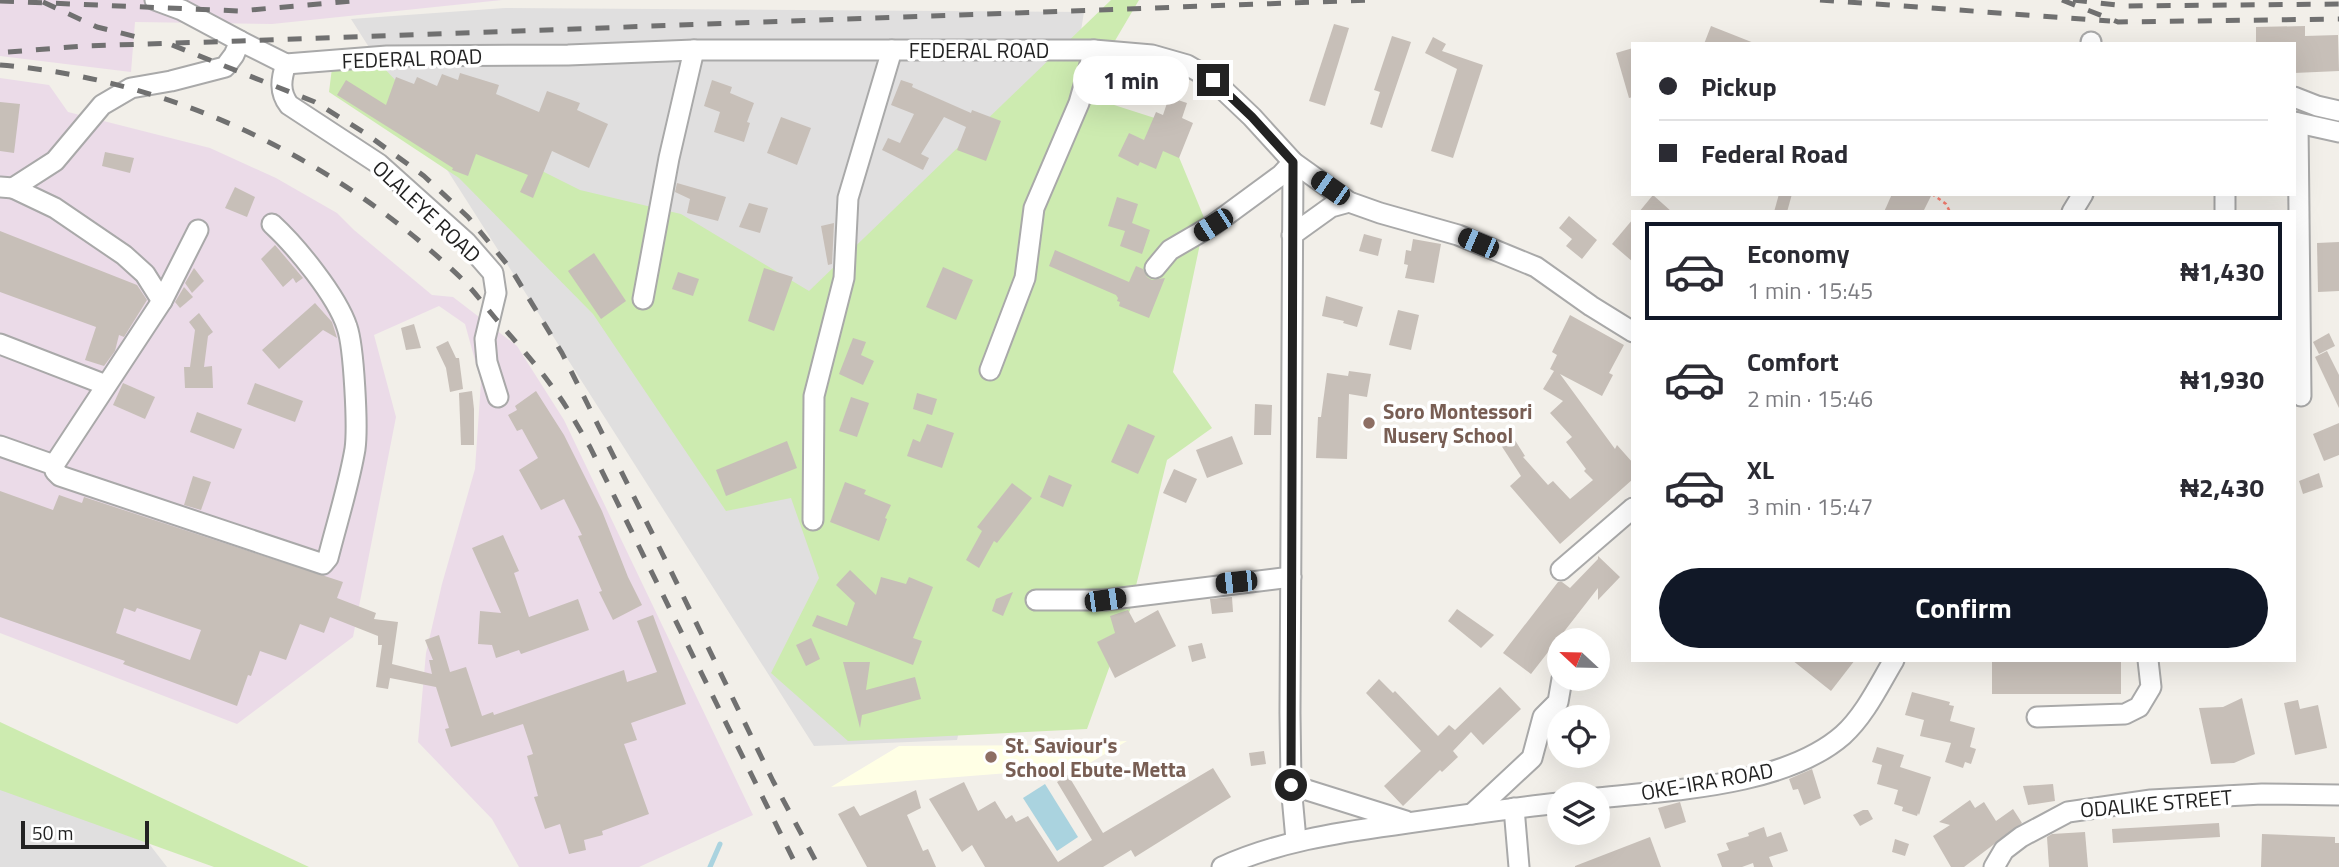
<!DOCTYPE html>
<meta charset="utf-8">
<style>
:root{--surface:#fff;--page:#f7f7f7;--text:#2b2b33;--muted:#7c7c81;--line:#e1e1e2;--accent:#111827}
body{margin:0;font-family:"Titillium Web",sans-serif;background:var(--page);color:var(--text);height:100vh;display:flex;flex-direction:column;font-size:26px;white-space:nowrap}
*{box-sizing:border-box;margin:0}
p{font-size:23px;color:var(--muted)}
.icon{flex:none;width:38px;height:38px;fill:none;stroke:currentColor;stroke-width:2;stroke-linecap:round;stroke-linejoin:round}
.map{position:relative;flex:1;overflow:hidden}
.panel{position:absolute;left:1631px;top:210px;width:665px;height:452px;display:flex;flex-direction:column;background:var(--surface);border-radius:0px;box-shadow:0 7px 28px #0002}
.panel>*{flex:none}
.banner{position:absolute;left:1631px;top:42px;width:665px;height:154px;border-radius:0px;box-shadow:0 7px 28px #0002;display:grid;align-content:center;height:154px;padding:0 28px;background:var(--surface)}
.needle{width:46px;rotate:292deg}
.controls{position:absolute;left:1547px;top:628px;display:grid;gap:14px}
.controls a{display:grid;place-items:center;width:63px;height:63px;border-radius:50%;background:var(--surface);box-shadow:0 7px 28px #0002;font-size:35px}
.scale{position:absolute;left:21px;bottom:18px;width:128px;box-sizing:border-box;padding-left:7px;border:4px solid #222;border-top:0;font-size:19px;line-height:24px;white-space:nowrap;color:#222;-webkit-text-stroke:5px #fff;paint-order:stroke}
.end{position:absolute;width:32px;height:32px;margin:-16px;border:9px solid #222;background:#fff;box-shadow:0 0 0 4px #fff}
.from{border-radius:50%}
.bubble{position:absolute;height:49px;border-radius:24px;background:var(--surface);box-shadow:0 7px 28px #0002;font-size:23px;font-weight:700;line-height:49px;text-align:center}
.car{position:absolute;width:21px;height:42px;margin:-21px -10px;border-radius:9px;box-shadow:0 0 5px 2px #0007;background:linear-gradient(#222 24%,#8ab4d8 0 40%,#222 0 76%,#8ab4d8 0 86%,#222 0)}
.banner b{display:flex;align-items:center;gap:24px;height:66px;font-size:26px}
.banner b+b{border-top:2px solid var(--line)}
.banner i{width:18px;height:18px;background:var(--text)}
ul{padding:12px 0 0;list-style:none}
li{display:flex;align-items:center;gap:21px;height:98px;margin:0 14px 10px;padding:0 14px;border:4px solid transparent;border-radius:0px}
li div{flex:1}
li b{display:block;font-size:26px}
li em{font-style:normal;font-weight:700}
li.active{border-color:var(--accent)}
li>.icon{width:63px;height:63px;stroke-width:1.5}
.action{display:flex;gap:14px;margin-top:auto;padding:14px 28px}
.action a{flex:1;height:80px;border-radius:42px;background:var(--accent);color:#fff;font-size:28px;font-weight:700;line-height:80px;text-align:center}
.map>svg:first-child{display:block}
.residential{fill:#e0dfdf}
.industrial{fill:#ebdbe8}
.education{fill:#ffffe5}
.grass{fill:#cdebb0}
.water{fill:#aad3df}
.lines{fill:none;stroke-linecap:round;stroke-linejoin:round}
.stream{stroke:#aad3df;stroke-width:5}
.building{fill:#c7bfb8;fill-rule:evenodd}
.minor-casing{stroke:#a9a9a9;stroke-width:23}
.path{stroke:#fa8072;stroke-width:2.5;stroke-dasharray:3.5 3.5;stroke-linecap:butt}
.minor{stroke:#fff;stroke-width:19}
.rail{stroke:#707070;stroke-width:5;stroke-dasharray:14 14;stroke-linecap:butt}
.route{stroke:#222;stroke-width:9}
.education-dot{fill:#8d6e63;stroke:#fff;stroke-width:2.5}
.labels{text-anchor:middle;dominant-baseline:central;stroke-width:7;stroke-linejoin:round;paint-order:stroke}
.street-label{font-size:21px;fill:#222;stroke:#fff}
.education-label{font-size:21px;font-weight:bold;fill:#785e54;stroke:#fff;text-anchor:start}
</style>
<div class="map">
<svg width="2339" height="867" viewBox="0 0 2339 867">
<rect width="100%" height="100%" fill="#f2efe9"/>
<g class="residential">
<polygon points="505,8 1084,12 1019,415 1000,555 957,740 814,746 351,19"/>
<polygon points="0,750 136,827 167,867 0,867"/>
</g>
<g class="industrial">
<polygon points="0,0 502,0 272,24 135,22 131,72 0,56"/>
<polygon points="0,78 49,85 68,112 210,148 276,178 337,213 354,230 432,295 453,297 517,346 564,420 753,815 639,867 519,867 492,819 418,742 426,653 442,584 475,469 481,382 465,324 439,306 374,335 396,417 353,637 237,724 0,633"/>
</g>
<polygon class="education" points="1127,741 1083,767 831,787 899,746 1035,745"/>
<g class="grass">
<polygon points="1111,0 1139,0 1083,95 1164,121 1205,220 1173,372 1212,428 1167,460 1130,610 1087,729 848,741 771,673 819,578 791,498 726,511 593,314 459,178 329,92 332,68 366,49 399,84 496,148 580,190 681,214 809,291"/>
<polygon points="0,722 309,867 214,867 0,790"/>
</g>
<polygon class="water" points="1045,784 1078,837 1057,851 1023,798"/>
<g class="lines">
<polyline class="stream" points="710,867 720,844"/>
</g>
<g class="building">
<polygon points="1334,24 1349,28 1325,106 1309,101"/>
<polygon points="1711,26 1754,43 1754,44 1704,44"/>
<polygon points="2305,26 2305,36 2338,35 2339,71 2294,73 2294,44 2256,44 2256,27"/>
<polygon points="1392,36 1411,42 1382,128 1370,124 1380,92 1374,90"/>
<polygon points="1433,37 1446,44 1442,51 1483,65 1453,158 1431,151 1457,69 1425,53"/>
<polygon points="1633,48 1633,97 1629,98 1616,53"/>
<polygon points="460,73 499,85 496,94 539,112 547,91 580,103 577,110 608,124 589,168 552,151 533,198 520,192 528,175 476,154 468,176 452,170 453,168 337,95 346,80 386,105 396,77 414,84 417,77 437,86 442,74 458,80"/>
<polygon points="712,80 732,87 730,93 754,103 747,122 750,123 744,142 714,132 720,112 704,106"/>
<polygon points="901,80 913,84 912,87 971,113 972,110 1001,121 986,161 957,150 966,127 944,117 921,154 929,158 923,170 882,150 888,138 900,143 914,114 891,105"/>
<polygon points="1169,97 1187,103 1182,118 1193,123 1179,158 1163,151 1156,169 1140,162 1138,166 1118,156 1129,133 1144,140 1156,112 1163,115"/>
<polygon points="0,102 20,104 14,153 0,151"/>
<polygon points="781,117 811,128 797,165 767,153"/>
<polygon points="105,152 134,158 130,173 102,166"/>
<polygon points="677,183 726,197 718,221 687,213 690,199 675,192"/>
<polygon points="235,187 255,197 247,217 225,208"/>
<polygon points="1779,194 1792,194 1787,212 1774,212"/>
<polygon points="1892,194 1932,194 1923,212 1884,212"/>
<polygon points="1653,195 1672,212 1639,212"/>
<polygon points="1117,197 1138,204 1132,223 1150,230 1142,254 1120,246 1125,231 1108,226"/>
<polygon points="749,203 768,208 760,233 739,227"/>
<polygon points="1569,216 1597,240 1582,259 1566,246 1572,239 1559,228"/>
<polygon points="1633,219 1633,262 1612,244"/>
<polygon points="834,223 832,264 828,265 821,226"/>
<polygon points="0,231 137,285 147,300 124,337 119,335 115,351 104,366 85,360 96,327 0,292"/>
<polygon points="1364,234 1382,239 1378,256 1359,251"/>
<polygon points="1413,239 1441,244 1434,283 1405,278 1408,265 1404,264 1406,250 1411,251"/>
<polygon points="2339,242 2339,291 2318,292 2317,243"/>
<polygon points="275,245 303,278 296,283 293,278 283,287 261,259"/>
<polygon points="1055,250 1129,282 1136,266 1143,269 1147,277 1152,280 1165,278 1149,318 1119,306 1120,302 1117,301 1118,298 1116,295 1049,266"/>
<polygon points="594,253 626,301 601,319 568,271"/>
<polygon points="943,267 973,280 956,320 926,307"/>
<polygon points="194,268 204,281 192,293 185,283"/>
<polygon points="764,268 793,277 774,331 748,321"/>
<polygon points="678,272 699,279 693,296 672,289"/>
<polygon points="184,287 193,297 180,308 175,302"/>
<polygon points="1326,296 1363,307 1357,327 1343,323 1344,321 1322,316"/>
<polygon points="315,303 332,322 337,338 323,330 279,369 262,350"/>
<polygon points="1398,310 1419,315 1411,350 1389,345"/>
<polygon points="199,313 213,332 208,336 204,367 212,366 213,388 185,388 184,367 190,367 195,330 189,322"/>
<polygon points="1570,315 1624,345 1609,373 1613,375 1602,396 1560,374 1615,449 1617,445 1633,463 1633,479 1560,544 1510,486 1521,476 1499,442 1511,434 1525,456 1523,457 1548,485 1553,481 1570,499 1593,480 1584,471 1586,469 1566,442 1572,437 1550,413 1563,401 1543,389 1554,371 1550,369 1557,355 1552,352"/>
<polygon points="414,324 421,348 406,350 401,328"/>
<polygon points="2329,333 2335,346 2319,354 2313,342"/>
<polygon points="853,338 866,342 861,355 874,361 863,385 839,374"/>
<polygon points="448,341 456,358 459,358 463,389 450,392 446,368 436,347"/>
<polygon points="2327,351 2339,375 2339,408 2315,357"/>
<polygon points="1349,371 1371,374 1367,397 1349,394 1347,459 1316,458 1318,417 1321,417 1327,373 1348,376"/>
<polygon points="123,383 155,397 145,419 113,405"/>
<polygon points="255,383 303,401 295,422 247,404"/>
<polygon points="472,391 474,409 474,445 461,445 459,393"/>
<polygon points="536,391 564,435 602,511 628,577 642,605 613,620 599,592 602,591 578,536 582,535 564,499 541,510 519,470 538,458 522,429 517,431 508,415 517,410 515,406"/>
<polygon points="917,393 937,399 932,415 913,409"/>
<polygon points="851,397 869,403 857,437 839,431"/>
<polygon points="1255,404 1272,405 1271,435 1254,435"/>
<polygon points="197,412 242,429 234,449 190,432"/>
<polygon points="2339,423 2339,455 2324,461 2313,434"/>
<polygon points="927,424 954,433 942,468 907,456 913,439 920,442"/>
<polygon points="1128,424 1155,436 1138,474 1111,462"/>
<polygon points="1232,436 1243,464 1207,478 1196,450"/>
<polygon points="787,441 797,468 726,496 716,470"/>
<polygon points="1174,469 1197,479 1186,503 1163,493"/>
<polygon points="2319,473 2323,487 2303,494 2299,481"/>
<polygon points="1049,475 1072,485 1063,507 1040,497"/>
<polygon points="193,476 211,482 201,510 184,505"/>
<polygon points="845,482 866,490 864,494 891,505 885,518 887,519 879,541 830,522"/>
<polygon points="1012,483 1032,498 997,543 994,541 979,568 966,560 982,531 977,527"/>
<path d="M0 491 53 510 59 495 82 503 84 497 343 582 337 598 376 613 374 619 398 622 392 664 432 674 429 660H433L425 640 439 635 450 672 466 667 482 716 493 712 494 715 624 670 627 682 657 672 637 621 653 615 686 704 631 723 637 740 624 744 649 814 602 831 603 835 584 840 586 850 569 854 560 824 545 829 534 797 538 796 527 756 533 754 523 724 451 747 445 729 449 728 436 687 390 678 388 689 376 687 382 645H378V636L330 617 324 633 300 624 286 660 260 651 251 676 248 675 237 706 123 664 125 661 0 617ZM124 608 135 612 137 608 201 630 190 660 116 633Z"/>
<polygon points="503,535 519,571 514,573 529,617 578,599 589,630 521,654 519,650 496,658 492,645 478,644 480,611 501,613 472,548"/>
<polygon points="1598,556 1620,577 1598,600 1598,588 1531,674 1503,653 1558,582 1562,582 1570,588 1598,559"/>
<polygon points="850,570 876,595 881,577 906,584 909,577 933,587 913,638 922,641 913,665 812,626 817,615 847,626 855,603 836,585"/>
<polygon points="1013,592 1003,616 992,611 996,599"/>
<polygon points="1232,597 1233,612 1212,614 1210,599"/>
<polygon points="1457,609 1494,635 1481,648 1448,621"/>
<polygon points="1128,610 1135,623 1158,610 1176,646 1115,678 1097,642 1115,633 1110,616"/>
<polygon points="811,638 820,659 806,666 796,645"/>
<polygon points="1202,643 1206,658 1192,662 1188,646"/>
<polygon points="1792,660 1855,660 1831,691"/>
<rect x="1992" y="660" width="129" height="34"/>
<polygon points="843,662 870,662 866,690 915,677 921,699 862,715 860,728"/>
<polygon points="1379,679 1393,693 1395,691 1438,736 1449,725 1455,730 1500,687 1521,709 1483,745 1471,732 1453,751 1458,757 1442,772 1440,770 1403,806 1384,786 1421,751 1366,693"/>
<polygon points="1912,692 1950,702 1949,705 1954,706 1950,721 1975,728 1970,747 1976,749 1971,764 1965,762 1963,768 1945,762 1951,743 1920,736 1924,720 1905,715"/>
<polygon points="2242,698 2255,754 2234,763 2211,764 2199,708 2223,707"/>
<polygon points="2298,700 2300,709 2318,705 2327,748 2295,755 2284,703"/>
<polygon points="1877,747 1904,755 1900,767 1931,777 1919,815 1918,813 1917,816 1902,811 1903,807 1894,804 1898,790 1877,784 1882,765 1872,762"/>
<polygon points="1264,751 1266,764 1251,766 1249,753"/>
<polygon points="1213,768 1231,797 1135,857 1131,850 1103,867 985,867 972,845 962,852 929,799 964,782 978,811 995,801 1006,819 1012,815 1016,822 1028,816 1058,862 1092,840 1057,782 1068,775 1103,833"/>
<polygon points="1812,769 1821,798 1804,805 1798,789 1793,790 1789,779"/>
<polygon points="2053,784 2055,801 2028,805 2023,786"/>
<polygon points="916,790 921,808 907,815 923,851 928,849 936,867 867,867 838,814 854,806 860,816"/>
<polygon points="1970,800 1975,808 1984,802 1996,821 2013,809 2022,823 1964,867 1951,867 1933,836 1950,825 1939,822"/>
<polygon points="1680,802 1686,822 1665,829 1658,808"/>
<polygon points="1863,810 1868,810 1873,819 1860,826 1853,815"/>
<polygon points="2219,823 2220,837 2113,843 2112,829"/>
<polygon points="1764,827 1767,837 1781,832 1788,851 1769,857 1773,867 1754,867 1753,863 1742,867 1722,867 1717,854 1729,850 1726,843 1749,836 1748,833"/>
<polygon points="2085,832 2088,867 2049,867 2047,837 2052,834"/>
<polygon points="2262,834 2335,837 2335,843 2339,843 2339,867 2261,867"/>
<polygon points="1650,837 1661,867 1575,867 1575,866"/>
<polygon points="1895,839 1909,844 1905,856 1892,852"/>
</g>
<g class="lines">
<defs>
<g id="minor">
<polyline points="240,41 286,64 387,56 568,55 694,50 1094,50 1152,55 1187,65 1213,80 1252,117 1293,162 1349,202 1380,213 1458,235 1536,267 1591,306 1633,332"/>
<polyline points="2091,42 2091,44"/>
<path d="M286 64C281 79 279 92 289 105L379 164 466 242 493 273 496 293 485 339 487 362 498 397"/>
<polyline points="2294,97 2317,106 2339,111"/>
<polyline points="2294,122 2339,132"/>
<polyline points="2298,123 2301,396"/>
<polyline points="1293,162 1290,713 1291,785 1296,840"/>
<polyline points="0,187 13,188 55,161 102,105 131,88 171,81 225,67 234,55 240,41 182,10 155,0"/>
<polyline points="13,188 55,208 124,255 145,274 162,301"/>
<polyline points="2072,212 2083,194"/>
<polyline points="2225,212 2225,194"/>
<polyline points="1292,235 1331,207 1349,202"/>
<polyline points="1155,268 1170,250 1213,225 1281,175 1293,162"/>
<polyline points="643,299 669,158 694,50"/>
<polyline points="0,344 106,385"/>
<polyline points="990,370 1025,278 1034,208 1079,103 1094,50"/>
<path d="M0 446 54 465 55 471 60 476 323 564 328 558C337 522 349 485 355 449 358 427 354 347 347 327 337 296 296 246 272 224"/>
<polyline points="54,465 162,301 198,230"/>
<polyline points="813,520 814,396 844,278 848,198 892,50"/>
<polyline points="1561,570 1633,508"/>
<polyline points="1036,600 1105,600 1291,577"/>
<polyline points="2037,717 2125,714 2139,707 2151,687 2148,660"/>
<polyline points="1291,785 1406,821"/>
<path d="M1598 798C1672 790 1785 786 1843 735 1865 715 1879 685 1894 660"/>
<polyline points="1514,808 1519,867"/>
<polyline points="1472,814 1532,758 1543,717 1558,702 1562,679"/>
<path d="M1222 867C1277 842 1335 833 1394 825 1449 817 1504 809 1559 803"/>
<polyline points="1994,867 2004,850 2021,837 2068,812 2151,800 2262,794 2339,795"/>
</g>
</defs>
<use href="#minor" class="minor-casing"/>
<polyline class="path" points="1932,194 1946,204 1950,212"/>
<use href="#minor" class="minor"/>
<g class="rail">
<polyline points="1820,0 2110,21"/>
<polyline points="2062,0 2118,22 2339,19"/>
<polyline points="2073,0 2125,6 2339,4"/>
<polyline points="0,1 239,11 363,0"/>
<polyline points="43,2 97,27 141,38"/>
<polyline points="172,45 315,102 365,133 424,176 468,217 511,269 562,353 668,565 773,781 819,867"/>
<polyline points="8,52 84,46 240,41 1373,0"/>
<path d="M0 65C172 79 337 159 462 279 474 291 485 306 496 319 515 341 536 364 553 388 567 406 578 427 590 447L797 867"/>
</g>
</g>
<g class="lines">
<polyline class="route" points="1213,80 1252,117 1293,162 1291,785"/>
</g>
<g class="education-dot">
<circle cx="1369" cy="423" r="7"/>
<circle cx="991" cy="757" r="7"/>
</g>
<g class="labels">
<g class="street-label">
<text x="979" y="50">FEDERAL ROAD</text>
<text transform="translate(412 58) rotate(-2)">FEDERAL ROAD</text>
<text transform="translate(427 211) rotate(43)">OLALEYE ROAD</text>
<text transform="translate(1707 781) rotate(-10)">OKE-IRA ROAD</text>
<text transform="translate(2156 803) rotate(-5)">ODALIKE STREET</text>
</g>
<g class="education-label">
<text x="1383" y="411">Soro Montessori<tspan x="1383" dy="24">Nusery School</tspan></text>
<text x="1005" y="745">St. Saviour's<tspan x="1005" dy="24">School Ebute-Metta</tspan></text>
</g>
</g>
</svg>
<div class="controls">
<a><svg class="needle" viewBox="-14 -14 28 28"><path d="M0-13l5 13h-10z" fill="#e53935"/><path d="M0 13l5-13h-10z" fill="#7c7c81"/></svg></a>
<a><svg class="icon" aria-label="locate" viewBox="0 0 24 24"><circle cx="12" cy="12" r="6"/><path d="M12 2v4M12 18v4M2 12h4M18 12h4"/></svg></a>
<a><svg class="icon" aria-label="layers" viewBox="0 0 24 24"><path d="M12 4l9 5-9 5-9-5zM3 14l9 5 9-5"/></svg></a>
</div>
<div class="scale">50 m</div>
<i class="end from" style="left:1291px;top:785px"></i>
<i class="end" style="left:1213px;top:80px"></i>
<div class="bubble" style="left:1073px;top:56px;width:116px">1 min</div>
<i class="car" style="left:1330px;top:188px;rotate:305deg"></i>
<i class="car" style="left:1213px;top:225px;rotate:237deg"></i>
<i class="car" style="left:1478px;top:243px;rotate:293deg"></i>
<i class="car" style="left:1236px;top:582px;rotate:264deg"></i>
<i class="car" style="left:1105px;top:600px;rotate:82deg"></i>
<div class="banner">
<b><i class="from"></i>Pickup</b>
<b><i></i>Federal Road</b>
</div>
<section class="panel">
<ul>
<li class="active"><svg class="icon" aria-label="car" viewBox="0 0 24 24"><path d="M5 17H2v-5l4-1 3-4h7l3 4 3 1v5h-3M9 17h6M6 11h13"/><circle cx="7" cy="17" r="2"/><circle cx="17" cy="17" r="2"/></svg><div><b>Economy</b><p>1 min · 15:45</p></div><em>₦1,430</em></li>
<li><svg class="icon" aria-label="car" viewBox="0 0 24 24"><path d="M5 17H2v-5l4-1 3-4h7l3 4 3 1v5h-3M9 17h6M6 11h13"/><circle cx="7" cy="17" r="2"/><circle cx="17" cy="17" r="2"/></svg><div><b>Comfort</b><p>2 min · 15:46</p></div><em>₦1,930</em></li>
<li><svg class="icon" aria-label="car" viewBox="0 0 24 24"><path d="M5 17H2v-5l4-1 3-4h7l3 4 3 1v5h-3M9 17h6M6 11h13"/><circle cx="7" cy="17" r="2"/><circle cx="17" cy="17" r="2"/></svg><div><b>XL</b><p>3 min · 15:47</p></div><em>₦2,430</em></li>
</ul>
<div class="action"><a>Confirm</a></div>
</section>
</div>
